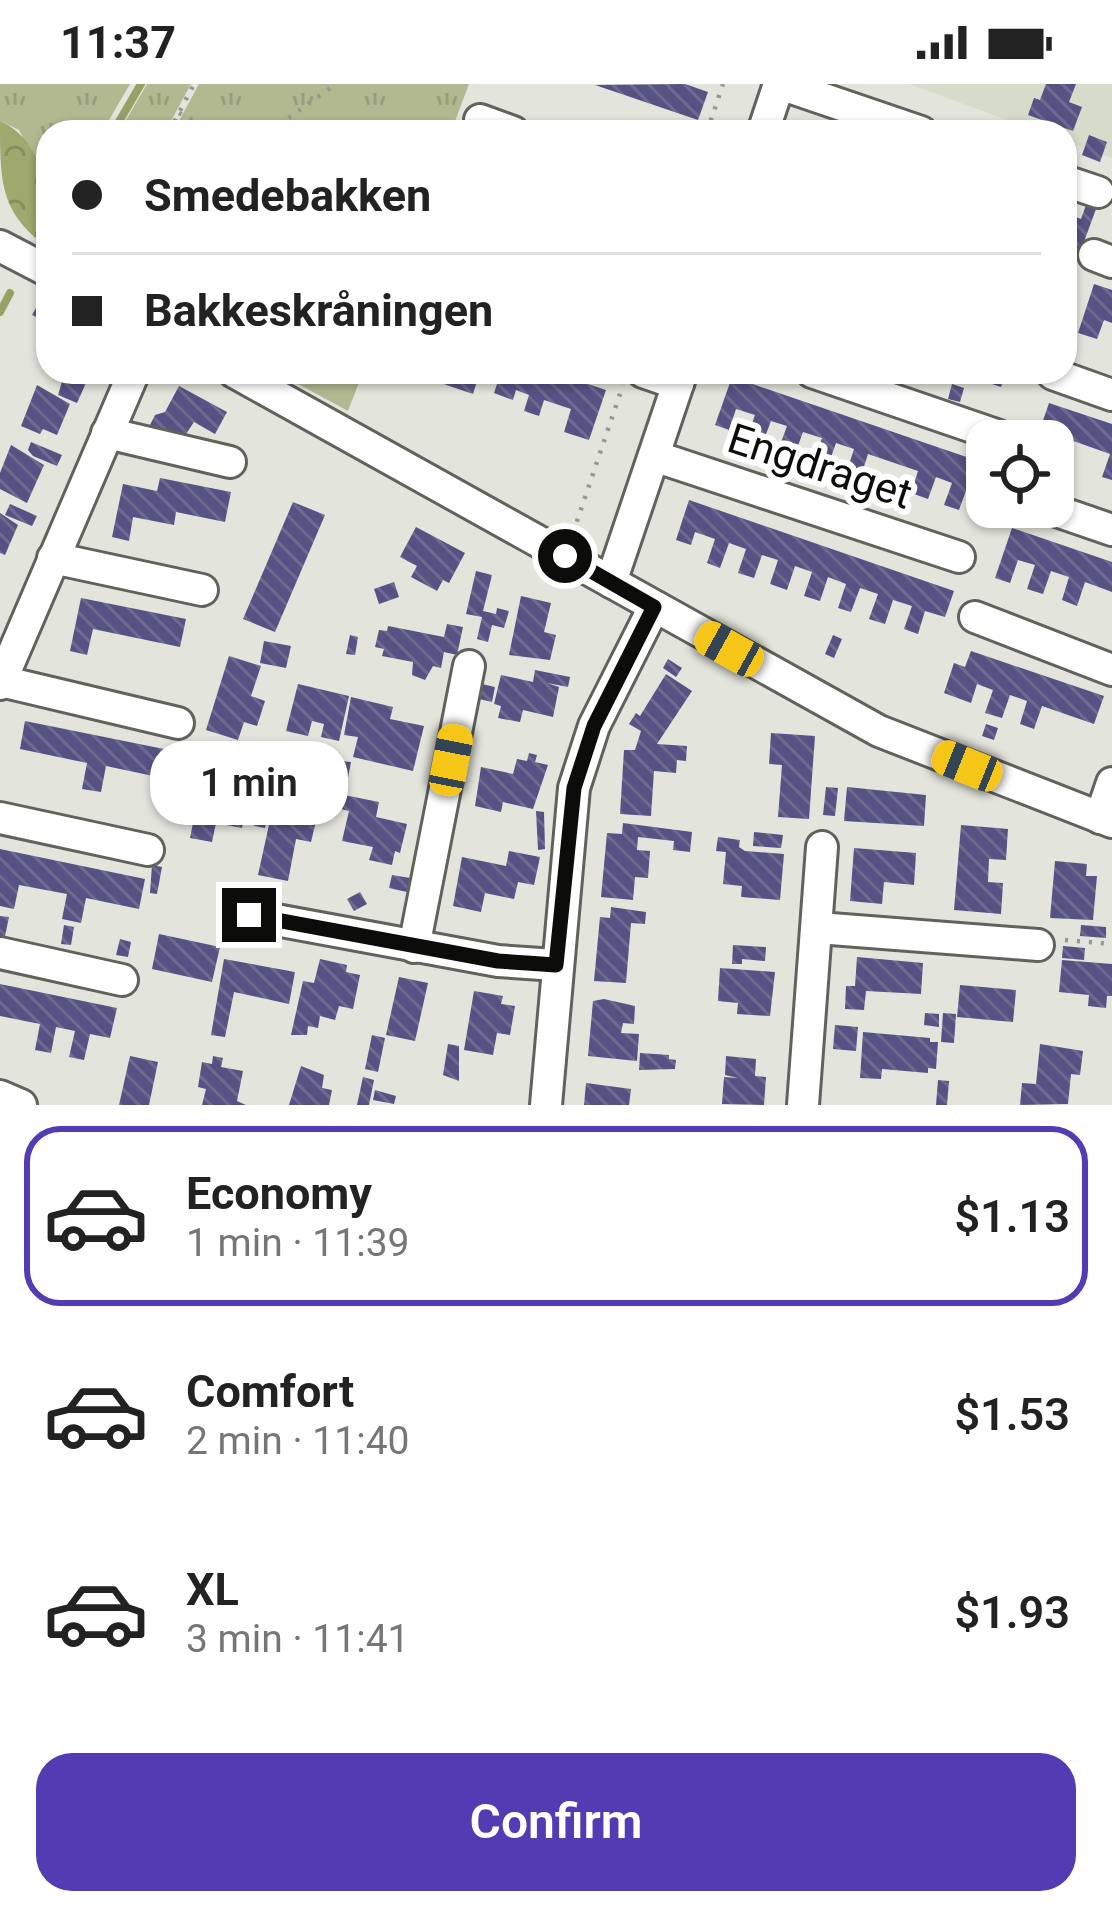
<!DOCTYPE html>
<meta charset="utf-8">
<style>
:root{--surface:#fff;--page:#f6f6f6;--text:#222;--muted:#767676;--line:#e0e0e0;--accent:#523bb3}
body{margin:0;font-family:Roboto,sans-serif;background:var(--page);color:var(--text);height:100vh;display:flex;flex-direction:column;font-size:45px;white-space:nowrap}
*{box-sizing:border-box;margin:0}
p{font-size:39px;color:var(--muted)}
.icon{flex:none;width:66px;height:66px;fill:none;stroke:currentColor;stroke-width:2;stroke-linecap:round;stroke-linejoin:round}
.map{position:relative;height:1021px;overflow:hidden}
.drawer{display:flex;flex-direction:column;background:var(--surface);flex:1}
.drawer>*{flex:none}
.guide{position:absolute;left:36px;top:36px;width:1041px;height:264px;border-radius:36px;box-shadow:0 3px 9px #0004;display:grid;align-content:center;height:264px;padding:0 36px;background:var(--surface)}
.controls{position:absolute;left:966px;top:336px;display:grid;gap:24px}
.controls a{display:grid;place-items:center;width:108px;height:108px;border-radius:24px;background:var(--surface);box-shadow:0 3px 9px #0004;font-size:60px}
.end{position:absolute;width:54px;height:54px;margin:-27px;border:15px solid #0c0d0a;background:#fff;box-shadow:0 0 0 6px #fff}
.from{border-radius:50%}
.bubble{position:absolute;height:84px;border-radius:36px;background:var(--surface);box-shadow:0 3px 9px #0004;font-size:39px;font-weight:600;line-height:84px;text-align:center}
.car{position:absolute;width:36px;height:72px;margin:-36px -18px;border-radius:15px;box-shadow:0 0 9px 3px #0007;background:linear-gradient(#f5c518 24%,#345 0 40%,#f5c518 0 76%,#345 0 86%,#f5c518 0)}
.guide b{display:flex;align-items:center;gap:42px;height:114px;font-size:45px}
.guide b+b{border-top:3px solid var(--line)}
.guide i{width:30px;height:30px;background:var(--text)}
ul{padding:21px 0 0;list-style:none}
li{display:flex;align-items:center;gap:36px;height:180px;margin:0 24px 18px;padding:0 12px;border:6px solid transparent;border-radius:36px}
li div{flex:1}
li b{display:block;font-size:45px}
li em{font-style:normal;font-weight:600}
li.current{border-color:var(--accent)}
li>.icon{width:108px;height:108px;stroke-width:1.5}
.primary-button{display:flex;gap:24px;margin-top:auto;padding:24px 36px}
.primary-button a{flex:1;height:138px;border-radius:36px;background:var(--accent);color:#fff;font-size:48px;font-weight:600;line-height:138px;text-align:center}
.status{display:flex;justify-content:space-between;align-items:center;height:84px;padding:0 60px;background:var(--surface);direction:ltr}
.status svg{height:33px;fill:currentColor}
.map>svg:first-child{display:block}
.built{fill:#d7dbca}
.grass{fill:url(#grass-tufts)}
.forest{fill:url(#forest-crowns)}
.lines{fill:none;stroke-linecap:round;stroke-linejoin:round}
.stream{stroke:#97a066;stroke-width:8}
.building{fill:url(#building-back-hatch)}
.minor-casing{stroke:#61625b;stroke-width:36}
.path{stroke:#969790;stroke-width:4.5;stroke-dasharray:3 9;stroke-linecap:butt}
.minor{stroke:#fff;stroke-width:30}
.route{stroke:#0c0d0a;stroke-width:15}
.labels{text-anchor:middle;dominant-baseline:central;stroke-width:12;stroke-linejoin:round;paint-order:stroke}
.street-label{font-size:42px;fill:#0c0d0a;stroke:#fff}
</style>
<div class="status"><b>11:37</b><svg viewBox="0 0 49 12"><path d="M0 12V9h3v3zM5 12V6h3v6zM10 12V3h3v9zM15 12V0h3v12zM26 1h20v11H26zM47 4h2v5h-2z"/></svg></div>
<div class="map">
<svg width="1112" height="1021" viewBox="0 0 1112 1021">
<defs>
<pattern id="grass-tufts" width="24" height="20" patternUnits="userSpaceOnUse" patternTransform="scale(3)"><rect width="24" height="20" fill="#b2b991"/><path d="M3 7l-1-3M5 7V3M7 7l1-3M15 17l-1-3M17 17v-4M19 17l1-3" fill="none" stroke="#989e7c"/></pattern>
<pattern id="forest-crowns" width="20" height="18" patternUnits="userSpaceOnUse" patternTransform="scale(3)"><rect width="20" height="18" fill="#9fa86d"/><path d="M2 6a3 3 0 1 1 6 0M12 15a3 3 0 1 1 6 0" fill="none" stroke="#888f5d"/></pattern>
<pattern id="building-back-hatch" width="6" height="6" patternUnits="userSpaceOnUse" patternTransform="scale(3)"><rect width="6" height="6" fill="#565284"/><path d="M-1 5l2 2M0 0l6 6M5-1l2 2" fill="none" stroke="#6e6b90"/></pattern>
</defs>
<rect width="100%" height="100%" fill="#e3e4db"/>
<polygon class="built" points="909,0 1112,0 1112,74 1065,57 1065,48 1040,48"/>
<g class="grass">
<polygon points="0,0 130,0 102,48 48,48 48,101 19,46 0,37"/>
<polygon points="147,0 191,0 165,48 119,48"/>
<polygon points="199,0 469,0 451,48 173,48"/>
<polygon points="276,288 363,288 348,327"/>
</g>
<path class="forest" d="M0 37C48 59 48 117 48 164 0 129 0 99 0 37Z"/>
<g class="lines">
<g class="stream">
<polyline points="113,48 141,0"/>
<polyline points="0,228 10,209"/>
</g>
</g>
<g class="building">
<polygon points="685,0 708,8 698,36 595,1"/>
<polygon points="1046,0 1076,0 1069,18 1082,23 1073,47 1028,31 1034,14 1040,16"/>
<polygon points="1089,51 1107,58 1100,78 1082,71"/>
<polygon points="1086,121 1096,125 1081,166 1065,160 1065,129 1081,135"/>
<polygon points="1094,200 1112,206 1112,239 1104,236 1097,255 1078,249"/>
<polygon points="40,217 48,222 46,238 32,231"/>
<polygon points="65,288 91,288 77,319 58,311"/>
<polygon points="429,288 552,288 606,306 589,356 564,348 571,325 544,316 539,332 524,327 529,311 516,306 513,316 494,309 497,300 478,294 473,310 426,294"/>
<polygon points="990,288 1007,288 1001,303 986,298"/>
<polygon points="732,293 987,380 987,411 967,404 959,426 944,421 952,399 936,393 928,415 911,409 918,387 868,370 861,392 847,387 854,365 836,359 824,393 815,390 820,377 815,375 822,354 803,348 795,370 779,364 787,342 771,337 763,358 747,353 755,331 736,325 729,346 715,341"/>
<polygon points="952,300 964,304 960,318 948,315"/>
<polygon points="37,301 70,320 57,351 43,345 40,350 21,342"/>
<polygon points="179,302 227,328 215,350 194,338 182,356 150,341 155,331 165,328"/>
<polygon points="1049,319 1112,340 1112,396 1102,393 1110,370 1065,354 1057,377 1053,376 1053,357 1036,357"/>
<polygon points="31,358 62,371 57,382 33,372 28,366"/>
<polygon points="11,361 44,381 27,419 0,405 0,389"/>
<polygon points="160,394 231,408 225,438 176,428 174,441 133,433 129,457 112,453 123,400 157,407"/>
<polygon points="689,416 954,507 945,533 925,527 918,550 904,545 912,522 893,516 885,540 869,535 878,510 860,504 851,528 838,524 846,500 828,493 820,517 804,512 812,488 795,482 787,506 770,500 778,476 762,471 754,494 738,489 746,465 729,459 720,484 707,479 715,455 695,448 691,461 676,456"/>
<polygon points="293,418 325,431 275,548 243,535"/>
<polygon points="10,420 37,432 32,442 5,431"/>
<polygon points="0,429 18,441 5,471 0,469"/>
<polygon points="416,443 465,469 449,499 443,496 437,507 411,493 417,482 400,473"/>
<polygon points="1012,444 1112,478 1112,508 1085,498 1077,522 1062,516 1069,493 1051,487 1043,510 1027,505 1035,481 1018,476 1010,499 995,494"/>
<polygon points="476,487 492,491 483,527 496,530 497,524 509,527 504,544 492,541 488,558 477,555 482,533 466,530"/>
<polygon points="394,498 399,513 379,520 374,505"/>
<polygon points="521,512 551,519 544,548 556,551 550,576 509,571"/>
<polygon points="81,514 186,535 180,563 93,545 87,571 70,567"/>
<polygon points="447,540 463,543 457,571 444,568 441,584 433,582 425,596 412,591 413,578 382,572 384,565 375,563 379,546 387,547 388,542 444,553"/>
<polygon points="350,551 358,553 355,571 346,570"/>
<polygon points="833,551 842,555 834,574 825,570"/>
<polygon points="264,557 291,562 286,584 260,579"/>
<polygon points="971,567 1104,612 1094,640 1042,622 1034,645 1020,640 1027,617 1010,611 1002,634 985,629 993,606 977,600 971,619 944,609 954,579 965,583"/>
<polygon points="229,572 261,582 251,612 265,617 257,642 244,638 238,656 206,646"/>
<polygon points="668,575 682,584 676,593 663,584"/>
<polygon points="535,586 570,593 568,603 547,599 559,603 553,633 523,626 520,638 498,634 501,622 494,620 501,591 533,598"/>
<polygon points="666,590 692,607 657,660 687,662 686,677 677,676 676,689 654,687 651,732 620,730 624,666 635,666 641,647 629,640 636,629 640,632"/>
<polygon points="298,600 349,612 339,657 321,653 324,640 312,637 308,652 286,647"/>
<polygon points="482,600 495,603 492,618 479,615"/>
<polygon points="351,613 393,623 390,635 424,642 413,687 353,673 358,653 344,651"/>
<polygon points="25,637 164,665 158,693 106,682 101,708 82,705 87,679 20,665"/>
<polygon points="986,640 998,644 994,656 982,652"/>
<polygon points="771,649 815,652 809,735 778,733 782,681 769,680"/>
<polygon points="529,669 537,671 535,678 548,681 533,725 503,718 501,728 475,722 481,683 513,690 517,675 527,677"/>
<polygon points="341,677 351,678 348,694 338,693"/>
<polygon points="195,682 205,684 202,699 193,697"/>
<polygon points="237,689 263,695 259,714 264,698 275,700 265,744 254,742 259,722 247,719 242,744 216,739 212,758 190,754 194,734 180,731 186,703 245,716 248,704 234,701"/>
<polygon points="826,703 838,704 835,732 823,731"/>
<polygon points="847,703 926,711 924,742 844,737"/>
<polygon points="344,711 379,718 376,733 407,740 400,769 395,767 392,781 369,776 373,763 342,757 349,727 341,725"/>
<polygon points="272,727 316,737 311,758 296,755 288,797 258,791"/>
<polygon points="536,727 544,728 545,765 538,766"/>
<polygon points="623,739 692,748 690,768 673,766 674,757 638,753 637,766 650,767 648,794 635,793 633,816 601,813 607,749 622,750"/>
<polygon points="961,741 1008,745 1006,776 989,775 988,798 1003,799 1001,830 954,826"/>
<polygon points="754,748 783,751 781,764 753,762"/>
<polygon points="718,753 740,756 739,763 745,767 784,770 780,816 741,813 742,802 723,800 726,768 716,767"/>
<polygon points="854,764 916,769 914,801 884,798 882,820 850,817"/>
<polygon points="0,765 145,795 139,825 86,814 81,839 62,835 67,810 19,801 14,825 0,822"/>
<polygon points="509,767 540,773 534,801 518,798 514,815 485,809 481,828 453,822 462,773 506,782"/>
<polygon points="1055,777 1087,780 1086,792 1097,792 1093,836 1050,834"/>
<polygon points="152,781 162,783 157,810 150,809"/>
<polygon points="392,791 410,794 407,808 389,804"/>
<polygon points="360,808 367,820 354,827 347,815"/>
<polygon points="611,823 646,828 645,840 631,839 626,899 594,897 600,833 610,834"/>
<polygon points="0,832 9,833 4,857 0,856"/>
<polygon points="64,841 74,843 71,861 61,860"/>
<polygon points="1081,841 1106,843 1106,854 1080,852"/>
<polygon points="159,850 220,863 212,898 152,885"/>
<polygon points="120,855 131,858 128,873 116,871"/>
<polygon points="733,861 766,863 765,877 742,875 742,880 732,880"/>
<polygon points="1063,862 1085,864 1084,876 1062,874"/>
<polygon points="857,873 923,879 921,910 866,907 864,926 845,925 846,902 855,902"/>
<polygon points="224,875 295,888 289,920 234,908 225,953 211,951"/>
<polygon points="320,875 347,881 346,888 360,891 353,925 339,922 335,936 320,932 318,944 308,942 307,951 291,951 303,897 314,899"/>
<polygon points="1062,876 1112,880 1112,912 1107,912 1106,924 1088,922 1089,911 1059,908"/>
<polygon points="720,884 775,888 770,932 737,930 738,919 718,917"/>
<polygon points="399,893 428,899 415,957 386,951"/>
<polygon points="0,900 117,924 110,954 90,950 84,976 69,973 75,947 56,943 51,969 35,966 40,940 0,932"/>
<polygon points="960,901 1016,906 1013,938 957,933"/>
<polygon points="474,907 503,912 501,920 515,922 510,951 497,949 493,971 464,966"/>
<polygon points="604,915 635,922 634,940 623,939 621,949 639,950 637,977 588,972 593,917"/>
<polygon points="925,929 939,930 939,943 924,941"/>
<polygon points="943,929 956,930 954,959 941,958"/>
<polygon points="835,941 858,943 856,967 833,965"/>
<polygon points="863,948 930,954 930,958 938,958 936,985 928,984 928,989 882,985 881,995 860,994"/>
<polygon points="372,951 385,954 378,988 365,985"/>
<polygon points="448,960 459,962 459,997 443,991"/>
<polygon points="1040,960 1083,967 1080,991 1071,990 1068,1020 1020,1021 1022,999 1036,1000"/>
<polygon points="640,969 669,971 669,975 676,976 675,985 639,986"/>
<polygon points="130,972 158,978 149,1021 119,1021"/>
<polygon points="213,972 223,974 221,983 243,987 237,1017 246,1021 202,1021 206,1005 198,1003 202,978 212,980"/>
<polygon points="726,972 756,975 755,992 766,993 764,1021 722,1020 724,993 738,994 725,991"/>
<polygon points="301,982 324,991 322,1004 332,1006 329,1021 289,1021"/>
<polygon points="363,993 374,996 369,1021 357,1021"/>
<polygon points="938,996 949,997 947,1021 936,1021"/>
<polygon points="586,999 631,1005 629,1021 584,1021"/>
<polygon points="375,1006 396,1012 394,1020 373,1016"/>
</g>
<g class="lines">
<defs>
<g id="minor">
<polyline points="780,0 921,48"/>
<polyline points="480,36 513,48"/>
<polyline points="763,48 779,0"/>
<polyline points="1065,97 1098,108"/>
<polyline points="0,162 48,187"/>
<polyline points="1094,171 1112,178"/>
<polyline points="234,288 879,647 1112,738"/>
<polyline points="643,288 678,300"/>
<polyline points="812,288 999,352"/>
<polyline points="1053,290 1112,311"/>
<polyline points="107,349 230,378"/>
<polyline points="654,372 959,473"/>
<polyline points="1045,423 1112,446"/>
<polyline points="53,474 202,506"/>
<polyline points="611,498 682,288"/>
<polyline points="975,533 1112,586"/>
<polyline points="1,597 178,639"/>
<polyline points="0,600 134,288"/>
<polyline points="0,734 148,766"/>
<polyline points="1100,734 1112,699"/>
<polyline points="249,831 498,877 556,881"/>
<polyline points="818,844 1038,861"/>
<polyline points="414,863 469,582"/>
<polyline points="0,869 122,896"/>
<polyline points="0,1012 21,1021"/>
<polyline points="546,1021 574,704 594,642 654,523"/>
<polyline points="803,1021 822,763"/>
</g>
</defs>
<use href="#minor" class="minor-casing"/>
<g class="path">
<polyline points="179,29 216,48"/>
<polyline points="169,48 194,0"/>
<polyline points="269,48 336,0"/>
<polyline points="707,48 723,0"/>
<polyline points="573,449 623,301"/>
<polyline points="1065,856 1112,860"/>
</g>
<use href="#minor" class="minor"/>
</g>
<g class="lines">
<polyline class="route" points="249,831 498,877 556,881 574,704 594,642 654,523 565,472"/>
</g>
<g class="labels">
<g class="street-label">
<text transform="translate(820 382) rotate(18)">Engdraget</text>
</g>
</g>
</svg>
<div class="controls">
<a><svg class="icon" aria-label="locate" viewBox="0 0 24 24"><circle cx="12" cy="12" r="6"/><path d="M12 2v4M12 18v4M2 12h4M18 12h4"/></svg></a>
</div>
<i class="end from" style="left:565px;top:472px"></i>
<i class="end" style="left:249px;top:831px"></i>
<div class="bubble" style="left:150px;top:657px;width:198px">1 min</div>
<i class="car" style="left:729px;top:565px;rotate:299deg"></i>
<i class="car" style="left:451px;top:676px;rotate:11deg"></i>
<i class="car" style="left:967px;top:682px;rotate:292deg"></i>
<div class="guide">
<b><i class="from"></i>Smedebakken</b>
<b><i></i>Bakkeskråningen</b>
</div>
</div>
<section class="drawer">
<ul>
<li class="current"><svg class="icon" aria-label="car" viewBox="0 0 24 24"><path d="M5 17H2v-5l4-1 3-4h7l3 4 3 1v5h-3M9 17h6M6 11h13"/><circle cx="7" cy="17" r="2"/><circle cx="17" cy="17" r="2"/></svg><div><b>Economy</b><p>1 min · 11:39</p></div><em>$1.13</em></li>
<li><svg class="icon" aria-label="car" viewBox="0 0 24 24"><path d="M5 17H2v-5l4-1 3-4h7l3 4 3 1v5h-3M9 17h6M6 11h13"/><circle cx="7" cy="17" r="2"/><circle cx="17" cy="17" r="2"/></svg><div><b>Comfort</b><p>2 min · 11:40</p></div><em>$1.53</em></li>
<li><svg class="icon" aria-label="car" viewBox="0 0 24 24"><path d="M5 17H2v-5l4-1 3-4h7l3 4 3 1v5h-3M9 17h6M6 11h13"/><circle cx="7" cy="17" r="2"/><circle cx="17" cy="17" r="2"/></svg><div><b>XL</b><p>3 min · 11:41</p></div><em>$1.93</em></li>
</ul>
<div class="primary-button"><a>Confirm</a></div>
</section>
